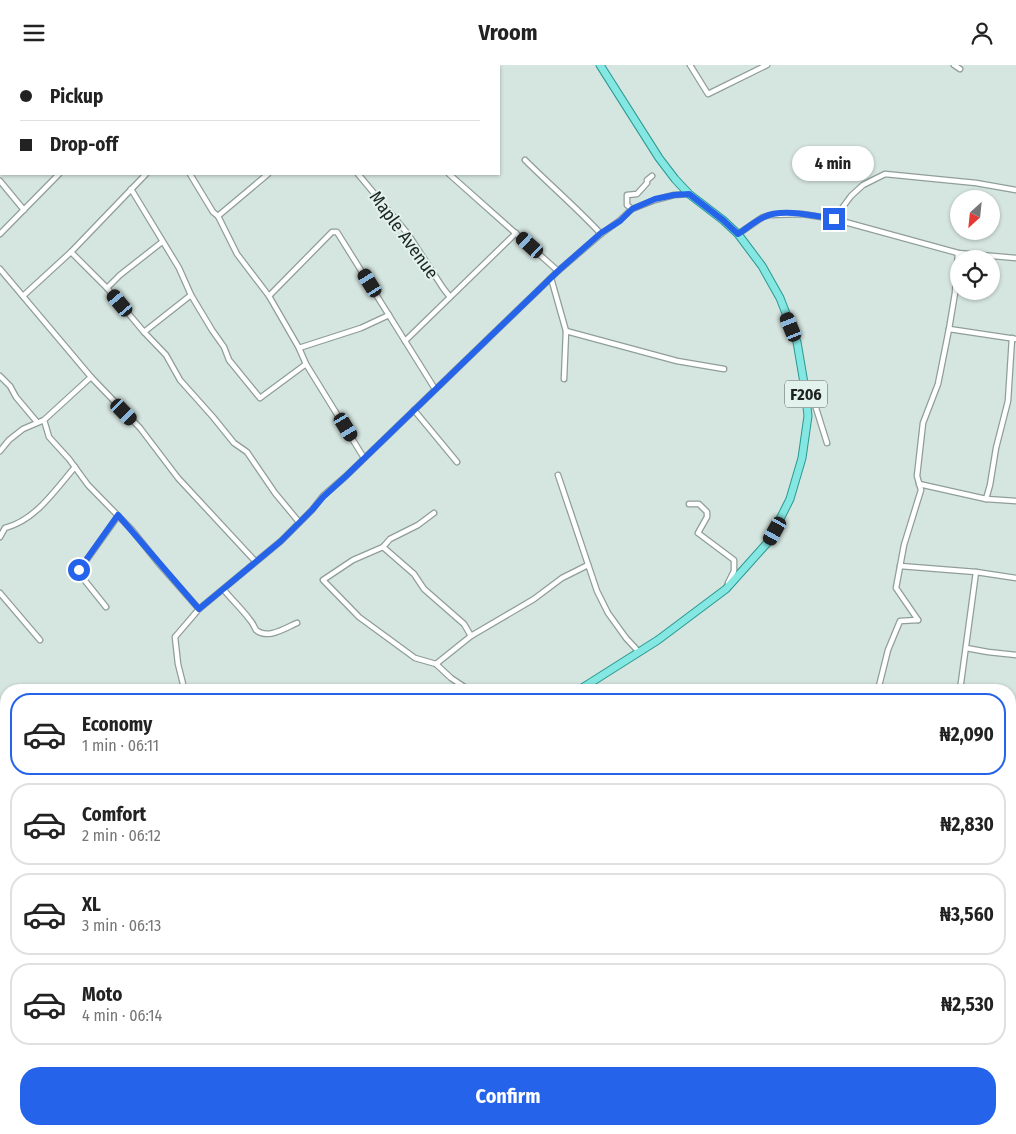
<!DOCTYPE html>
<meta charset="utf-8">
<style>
:root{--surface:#fff;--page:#f6f6f6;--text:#222;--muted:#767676;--line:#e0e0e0;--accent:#2563eb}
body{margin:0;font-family:"Fira Sans Condensed",sans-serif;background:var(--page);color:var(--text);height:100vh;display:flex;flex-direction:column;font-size:19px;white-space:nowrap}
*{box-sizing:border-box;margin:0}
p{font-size:16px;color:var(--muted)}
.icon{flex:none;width:28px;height:28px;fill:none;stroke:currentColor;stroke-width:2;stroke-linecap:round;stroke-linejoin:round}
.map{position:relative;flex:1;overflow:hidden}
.sheet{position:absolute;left:0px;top:619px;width:1016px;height:451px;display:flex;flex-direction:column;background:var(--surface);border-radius:20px 20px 0 0;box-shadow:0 1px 4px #0004}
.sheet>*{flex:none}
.banner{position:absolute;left:0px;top:0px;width:500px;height:110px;box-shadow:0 1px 4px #0004;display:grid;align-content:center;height:110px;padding:0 20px;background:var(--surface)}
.needle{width:32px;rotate:207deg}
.controls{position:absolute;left:950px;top:125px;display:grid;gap:10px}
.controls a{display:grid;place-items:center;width:50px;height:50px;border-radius:50%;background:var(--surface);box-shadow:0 1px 4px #0004;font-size:25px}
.end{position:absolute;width:22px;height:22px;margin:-11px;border:6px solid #2563eb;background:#fff;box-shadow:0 0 0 2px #fff}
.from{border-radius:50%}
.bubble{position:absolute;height:35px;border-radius:18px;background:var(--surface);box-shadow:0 1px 4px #0004;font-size:16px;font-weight:700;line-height:35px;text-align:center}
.car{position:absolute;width:15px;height:30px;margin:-15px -8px;border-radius:6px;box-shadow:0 0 4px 1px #0007;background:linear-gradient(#222 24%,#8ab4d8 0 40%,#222 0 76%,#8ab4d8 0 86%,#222 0)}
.banner b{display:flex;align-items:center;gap:18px;height:48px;font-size:19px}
.banner b+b{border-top:1px solid var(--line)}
.banner i{width:12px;height:12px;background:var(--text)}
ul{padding:9px 0 0;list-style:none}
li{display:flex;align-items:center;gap:15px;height:82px;margin:0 10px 8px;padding:0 10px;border:2px solid var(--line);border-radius:20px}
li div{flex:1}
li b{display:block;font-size:19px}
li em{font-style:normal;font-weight:700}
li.selected{border-color:var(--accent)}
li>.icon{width:45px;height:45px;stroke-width:1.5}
.button{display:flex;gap:10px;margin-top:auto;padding:10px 20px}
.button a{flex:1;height:58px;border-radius:20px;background:var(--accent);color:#fff;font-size:20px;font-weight:700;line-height:58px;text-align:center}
header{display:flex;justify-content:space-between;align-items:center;height:65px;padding:0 20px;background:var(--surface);font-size:22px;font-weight:700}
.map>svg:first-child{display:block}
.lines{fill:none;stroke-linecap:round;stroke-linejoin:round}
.street-casing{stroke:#8f9e98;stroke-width:7}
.primary-casing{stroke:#2b9892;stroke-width:9}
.street{stroke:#fff;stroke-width:4.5}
.primary{stroke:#85e7e2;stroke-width:7}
.route{stroke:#2563eb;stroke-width:6}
.labels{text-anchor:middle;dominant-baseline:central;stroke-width:4;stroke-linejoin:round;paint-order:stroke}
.shield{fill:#e2f2ec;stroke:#58615e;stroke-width:1}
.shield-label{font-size:16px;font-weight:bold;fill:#1d2321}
.street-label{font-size:18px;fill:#1d2321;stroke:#e2f2ec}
</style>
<header><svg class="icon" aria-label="menu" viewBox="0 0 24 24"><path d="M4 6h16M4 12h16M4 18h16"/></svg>Vroom<svg class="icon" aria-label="person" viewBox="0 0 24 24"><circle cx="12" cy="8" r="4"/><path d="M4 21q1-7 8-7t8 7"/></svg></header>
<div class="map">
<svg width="1016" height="1069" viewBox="0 0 1016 1069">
<rect width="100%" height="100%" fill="#d5e5df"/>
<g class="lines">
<defs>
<g id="street">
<polyline points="53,0 54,1"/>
<polyline points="121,0 122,1"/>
<polyline points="690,0 708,29 767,0"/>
<polyline points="954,0 960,4"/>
<polyline points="132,1 132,0"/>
<polyline points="0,25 1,26"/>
<path d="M525 95C550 120 577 143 601 169"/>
<polyline points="190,109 213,147 218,151 237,189 269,231 299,283 306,299 364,393"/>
<polyline points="358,109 408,169 443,223 450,232"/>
<polyline points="449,109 558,206"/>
<polyline points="0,116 24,145"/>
<polyline points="131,124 179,203 191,230 212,265 224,282 229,295 260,333 306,299"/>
<polyline points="632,144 627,140 627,130 637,129 647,118 647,115 652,111"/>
<polyline points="218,151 268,109"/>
<polyline points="834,154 851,131 863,120 885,109 976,118 1016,125"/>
<polyline points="0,169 59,109"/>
<polyline points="738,169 763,152 770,150 802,149 834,154 958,188 1016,193"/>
<polyline points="71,187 107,223 144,267 166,290 180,315 213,352 234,378 247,387 275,428 299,457"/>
<polyline points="0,204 91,312 140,363 178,413 255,496"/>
<polyline points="551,213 566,266 564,314"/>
<polyline points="107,223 120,210 162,177"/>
<polyline points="23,231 71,187 146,109"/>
<polyline points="269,231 332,167 337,167 435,324"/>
<polyline points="949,264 1016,274"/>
<polyline points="566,266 677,296 724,304"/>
<polyline points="144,267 191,230"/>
<polyline points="405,276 516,168"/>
<polyline points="299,283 361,263 389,250"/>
<polyline points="0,311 10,321 16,332 37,357"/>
<polyline points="807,326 816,343 827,378"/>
<polyline points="414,345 457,397"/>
<polyline points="44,355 49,372 69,394 88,420 132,465 160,500 199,544"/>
<polyline points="0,386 9,375 23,364 44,355 91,312"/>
<polyline points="558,410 597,526 608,548 626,573 639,587"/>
<polyline points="919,419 986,434 1016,436"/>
<polyline points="986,434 990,420 996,383 1008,336 1012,273"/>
<polyline points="689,439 699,439 707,447 707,452 698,468 734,495 734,506 728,518"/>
<polyline points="434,448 418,460 390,474 383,482 353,495 323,515 359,552 415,593 436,599 451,613 469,625"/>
<path d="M0 472 5 463C36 455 55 425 75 402"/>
<polyline points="383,482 414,509 424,524 464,559 471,571"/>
<polyline points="900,501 976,507 1016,513"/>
<path d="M224 525C232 535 242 544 250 555 253 558 254 562 256 565 268 575 285 563 297 558"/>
<polyline points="0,528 40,575"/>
<polyline points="106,542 78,507 118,451"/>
<polyline points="918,555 896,523 904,480 921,425 917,411 923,358 938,319 949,264 955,228 958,188"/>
<polyline points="966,583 988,587 1016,590"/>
<polyline points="436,599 471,571 534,534 562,513 588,500"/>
<polyline points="183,619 178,599 175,572 199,544 281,476 312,445 323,431 346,411 558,206 601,169 619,156 632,144 655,135 674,130 689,129"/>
<polyline points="878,625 888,585 900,556 918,555"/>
<polyline points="960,625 976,507"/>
<polyline points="0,766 4,740"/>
<polyline points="0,779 6,780"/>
<polyline points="0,838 6,839"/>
<polyline points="0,896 6,897"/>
<polyline points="0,955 6,956"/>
<polyline points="0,1012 6,1012"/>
<polyline points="94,1064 95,1069"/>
<polyline points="0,1066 20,1069"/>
<polyline points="133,1069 139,1064"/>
<polyline points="208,1069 209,1064"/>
</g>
<g id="primary">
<polyline points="579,625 658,575 726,524 769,476 790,434 802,393 808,351 805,324 797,277 780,233 762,201 738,169 723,155 689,129 675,114 659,93 600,0"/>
<polyline points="464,1064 465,1069"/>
</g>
</defs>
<use href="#street" class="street-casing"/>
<use href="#primary" class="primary-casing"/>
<use href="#street" class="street"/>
<use href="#primary" class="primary"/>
</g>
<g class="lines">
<path class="route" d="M79 505 118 450 199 544 281 476 312 445 323 432 346 411 558 206 601 168 620 156 632 144 655 134 674 130 689 129 723 155 738 169C746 164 755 156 764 152 782 143 815 151 834 154"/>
</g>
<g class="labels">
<rect class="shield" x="785" y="315.5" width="42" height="27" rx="4"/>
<g class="shield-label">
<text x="806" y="329">F206</text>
</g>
<g class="street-label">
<text transform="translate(404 170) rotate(54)">Maple Avenue</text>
</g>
</g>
</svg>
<div class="controls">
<a><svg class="needle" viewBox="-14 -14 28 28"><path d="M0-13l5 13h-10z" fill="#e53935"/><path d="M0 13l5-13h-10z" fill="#767676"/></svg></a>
<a><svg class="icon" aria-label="locate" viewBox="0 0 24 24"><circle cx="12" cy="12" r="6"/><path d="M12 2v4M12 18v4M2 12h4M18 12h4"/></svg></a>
</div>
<i class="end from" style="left:79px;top:505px"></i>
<i class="end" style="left:834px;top:154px"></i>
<div class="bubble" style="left:792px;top:81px;width:82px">4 min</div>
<i class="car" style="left:530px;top:180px;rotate:312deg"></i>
<i class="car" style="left:370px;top:218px;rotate:328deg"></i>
<i class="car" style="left:120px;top:238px;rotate:320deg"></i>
<i class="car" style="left:791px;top:262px;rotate:338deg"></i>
<i class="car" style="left:124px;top:347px;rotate:136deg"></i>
<i class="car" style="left:346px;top:362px;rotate:149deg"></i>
<i class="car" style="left:775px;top:466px;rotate:209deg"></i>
<div class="banner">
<b><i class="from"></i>Pickup</b>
<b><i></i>Drop-off</b>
</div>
<section class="sheet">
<ul>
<li class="selected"><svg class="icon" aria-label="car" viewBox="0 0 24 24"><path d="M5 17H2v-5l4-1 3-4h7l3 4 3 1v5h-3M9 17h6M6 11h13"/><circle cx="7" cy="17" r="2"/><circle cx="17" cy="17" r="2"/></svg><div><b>Economy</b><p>1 min · 06:11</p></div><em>₦2,090</em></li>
<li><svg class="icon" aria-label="car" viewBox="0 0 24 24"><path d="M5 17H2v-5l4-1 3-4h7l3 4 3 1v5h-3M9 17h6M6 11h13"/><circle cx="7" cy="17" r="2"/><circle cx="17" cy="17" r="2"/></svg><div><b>Comfort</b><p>2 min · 06:12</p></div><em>₦2,830</em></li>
<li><svg class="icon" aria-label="car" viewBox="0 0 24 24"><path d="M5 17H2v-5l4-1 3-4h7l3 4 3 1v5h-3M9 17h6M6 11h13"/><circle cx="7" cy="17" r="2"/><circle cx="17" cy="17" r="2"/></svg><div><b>XL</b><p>3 min · 06:13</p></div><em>₦3,560</em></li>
<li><svg class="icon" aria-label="car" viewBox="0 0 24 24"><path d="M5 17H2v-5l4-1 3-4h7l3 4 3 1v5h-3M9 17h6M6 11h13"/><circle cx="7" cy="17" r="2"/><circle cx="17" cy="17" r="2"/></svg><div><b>Moto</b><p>4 min · 06:14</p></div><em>₦2,530</em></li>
</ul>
<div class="button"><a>Confirm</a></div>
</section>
</div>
